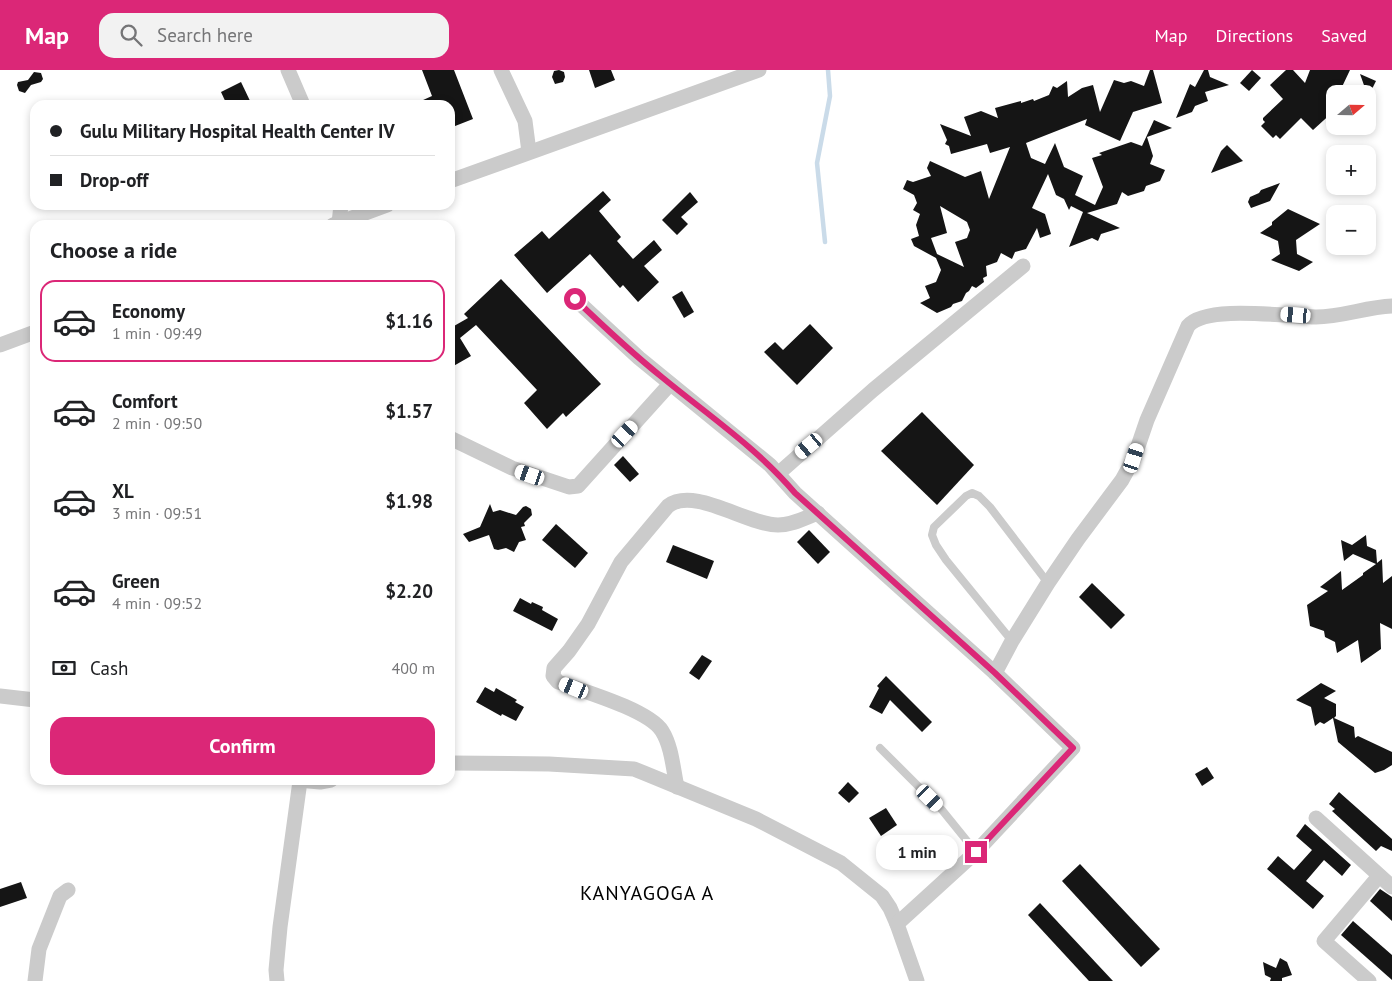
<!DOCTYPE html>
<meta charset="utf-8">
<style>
:root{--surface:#fff;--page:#f2f2f2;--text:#202124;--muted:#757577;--line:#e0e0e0;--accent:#db2777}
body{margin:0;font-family:"PT Sans",sans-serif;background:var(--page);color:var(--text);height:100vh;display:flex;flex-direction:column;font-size:19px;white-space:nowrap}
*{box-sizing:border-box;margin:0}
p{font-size:16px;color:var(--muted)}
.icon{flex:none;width:28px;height:28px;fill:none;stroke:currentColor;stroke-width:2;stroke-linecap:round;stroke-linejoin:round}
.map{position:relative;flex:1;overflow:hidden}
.drawer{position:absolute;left:30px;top:150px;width:425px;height:565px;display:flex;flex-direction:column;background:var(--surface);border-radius:15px;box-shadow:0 2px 8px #0003}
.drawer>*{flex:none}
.guide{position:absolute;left:30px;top:30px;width:425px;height:110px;border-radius:15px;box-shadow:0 2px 8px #0003;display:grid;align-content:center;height:110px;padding:0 20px;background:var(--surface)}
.needle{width:32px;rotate:70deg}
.tools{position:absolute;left:1326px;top:15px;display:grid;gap:10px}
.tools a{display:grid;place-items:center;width:50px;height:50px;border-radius:10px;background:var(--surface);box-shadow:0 2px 8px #0003;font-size:25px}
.end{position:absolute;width:22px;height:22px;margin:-11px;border:6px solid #db2777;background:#fff;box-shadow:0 0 0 2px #fff}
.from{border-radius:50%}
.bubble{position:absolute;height:35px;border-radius:15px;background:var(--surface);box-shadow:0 2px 8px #0003;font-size:16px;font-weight:800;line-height:35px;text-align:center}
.car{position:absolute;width:15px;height:30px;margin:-15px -8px;border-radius:6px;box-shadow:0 0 4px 1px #0007;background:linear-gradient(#fff 24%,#345 0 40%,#fff 0 76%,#345 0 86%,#fff 0)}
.guide b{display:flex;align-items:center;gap:18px;height:48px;font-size:19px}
.guide b+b{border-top:1px solid var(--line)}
.guide i{width:12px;height:12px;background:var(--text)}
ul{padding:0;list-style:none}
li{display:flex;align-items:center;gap:15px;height:82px;margin:0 10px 8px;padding:0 10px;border:2px solid transparent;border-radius:15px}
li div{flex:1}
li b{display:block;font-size:19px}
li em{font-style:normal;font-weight:800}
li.selected{border-color:var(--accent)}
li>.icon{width:45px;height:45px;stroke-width:1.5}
h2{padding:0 20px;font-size:22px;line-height:60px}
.pay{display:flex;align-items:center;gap:12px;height:55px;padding:0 20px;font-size:19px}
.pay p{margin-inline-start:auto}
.button{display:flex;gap:10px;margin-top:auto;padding:10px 20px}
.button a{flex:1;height:58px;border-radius:15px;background:var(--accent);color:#fff;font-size:20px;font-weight:800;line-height:58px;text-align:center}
header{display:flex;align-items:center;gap:30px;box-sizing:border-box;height:70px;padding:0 25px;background:var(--accent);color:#fff}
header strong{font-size:24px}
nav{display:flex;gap:28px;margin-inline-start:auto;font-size:18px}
.search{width:350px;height:45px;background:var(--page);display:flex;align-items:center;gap:12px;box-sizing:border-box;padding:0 18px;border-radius:15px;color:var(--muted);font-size:19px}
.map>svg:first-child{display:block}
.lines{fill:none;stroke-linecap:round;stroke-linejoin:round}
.stream{stroke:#cadbe9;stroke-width:4.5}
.building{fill:#151515;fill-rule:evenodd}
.lane{stroke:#cbcbcb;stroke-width:8}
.street{stroke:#cbcbcb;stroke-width:15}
.route{stroke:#db2777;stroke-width:6}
.labels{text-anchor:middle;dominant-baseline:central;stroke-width:5;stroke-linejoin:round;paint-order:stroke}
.quarter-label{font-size:20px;letter-spacing:1px;fill:#000;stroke:#fff}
</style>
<header>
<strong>Map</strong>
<div class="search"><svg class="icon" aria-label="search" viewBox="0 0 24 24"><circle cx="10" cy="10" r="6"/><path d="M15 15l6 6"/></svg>Search here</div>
<nav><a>Map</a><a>Directions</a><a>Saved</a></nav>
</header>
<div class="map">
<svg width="1392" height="911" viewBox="0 0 1392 911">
<rect width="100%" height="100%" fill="#fff"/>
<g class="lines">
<polyline class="stream" points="825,172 817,93 830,26 828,0"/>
</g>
<g class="building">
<polygon points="422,0 454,0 473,49 450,58 450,35 412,35 432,26"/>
<polygon points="559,0 564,2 565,7 563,12 555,14 552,7 554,1"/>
<polygon points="589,0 611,0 615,10 595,18"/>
<path d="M1150 0H1153L1162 33 1133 42 1120 71 1085 55 1087 49 1026 73 1031 88 1045 94 1055 73 1064 97 1083 106 1075 125 1095 135 1103 117 1092 88 1102 85 1099 83 1131 72 1142 76 1154 50 1172 58 1147 67 1153 86 1150 94 1165 100 1160 111 1146 116 1144 121 1128 126 1122 122 1117 134 1087 143 1120 158 1101 164 1098 171 1092 168 1069 177 1083 142 1071 136 1069 140 1064 129 1056 125 1048 104 1032 138 1045 144 1051 164 1040 168 1037 158 1026 179 1015 182 1012 189 1001 183 997 192 986 196 987 206 983 208 984 212 976 218 972 216 969 221 966 223 962 231 953 234 951 237 937 243 920 233 930 228 925 216 936 212 941 200 936 188 914 176 911 169 919 166 916 155 920 144 913 140 917 133 914 125 903 119 907 110 913 112 931 106 927 98 930 91 965 107 981 101 989 129 1010 77 990 83 987 74 951 84 949 76 945 74 947 70 940 54 971 66 964 47 981 41 998 48 995 38 1021 31V33L1033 29 1034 31 1049 25 1053 16 1057 18 1067 11 1068 27 1082 18 1093 15 1100 42 1114 10 1124 13 1131 11 1144 16ZM940 136 967 152 970 160 967 168 955 172 964 197 937 184 931 168 947 163Z"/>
<polygon points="1204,0 1208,0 1210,7 1229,15 1205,22 1208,31 1195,36 1192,42 1176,48 1190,14 1195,17"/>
<polygon points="1252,0 1261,8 1249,21 1240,13"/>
<polygon points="1286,0 1293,0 1305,13 1310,0 1350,0 1341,19 1343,24 1335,24 1335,40 1313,60 1301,48 1280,69 1276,65 1273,68 1261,56 1265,52 1263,50 1263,48 1283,29 1270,15"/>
<polygon points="34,2 41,3 43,9 41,12 31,15 25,23 19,21 17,15 18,12 28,10"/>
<polygon points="1360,4 1376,11 1371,21 1365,18"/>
<polygon points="241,12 252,35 227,35 221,22"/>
<polygon points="1227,75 1243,91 1211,103 1221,81"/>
<polygon points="1280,113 1270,131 1251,138 1248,132 1250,127 1259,123 1261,120"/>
<polygon points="603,121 611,130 599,141 621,167 617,171 633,189 654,170 662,180 644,196 659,212 638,232 623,215 620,218 590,184 547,223 514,185 542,161 549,169"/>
<polygon points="690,122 698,132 681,147 688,154 677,165 662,150"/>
<polygon points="1288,139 1320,154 1296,170 1297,184 1313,192 1299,201 1271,190 1280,184 1278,171 1260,163 1272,155 1272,152"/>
<polygon points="501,209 601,314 566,347 563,343 547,359 524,333 537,320 476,255 460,268 471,286 450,298 450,250 454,256 468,248 464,244"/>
<polygon points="682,221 694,242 684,248 672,227"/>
<polygon points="810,254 833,278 797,315 764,282 775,272 783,280"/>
<polygon points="922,342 974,395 937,435 881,381"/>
<polygon points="623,386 639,404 630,412 614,395"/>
<polygon points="490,434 493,442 500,440 516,445 523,437 526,436 531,439 532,445 524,453 525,456 521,457 526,470 519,472 514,482 506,478 498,480 494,479 489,465 469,472 463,464 480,457"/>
<polygon points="556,454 588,483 575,498 542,470"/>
<polygon points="809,460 830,482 818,494 797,472"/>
<polygon points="1366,465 1367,476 1376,480 1377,493 1382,489 1383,513 1392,506 1392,559 1380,553 1381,579 1361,593 1358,570 1337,583 1335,572 1325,567 1324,561 1310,556 1307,535 1328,521 1320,517 1341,501 1342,520 1363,505 1363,503 1376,494 1353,484 1344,491 1341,470 1352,475"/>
<polygon points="673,475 714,491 707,509 666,492"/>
<polygon points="1092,513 1125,545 1111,559 1079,527"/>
<polygon points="520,528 531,534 532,532 543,537 542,540 558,549 552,561 513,541"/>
<polygon points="702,585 712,591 699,610 689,603"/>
<polygon points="886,606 932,652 922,662 890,630 882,644 869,637 879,618 877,616"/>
<polygon points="1321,613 1336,621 1324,628 1336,634 1336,646 1334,648 1354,657 1355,668 1358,666 1392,682 1392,695 1384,700 1375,703 1338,672 1333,648 1324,654 1320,652 1315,656 1311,637 1296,630"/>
<polygon points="485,617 494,622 496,618 517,630 515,632 524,637 516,651 502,644 501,646 476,632"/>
<polygon points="1207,697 1214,708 1202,716 1195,704"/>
<polygon points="848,712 859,723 849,733 838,723"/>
<polygon points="1339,722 1392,769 1392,781 1381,776 1376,781 1332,741 1335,739 1329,734"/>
<polygon points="886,738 897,755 881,766 869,748"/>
<polygon points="1305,754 1351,795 1342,806 1324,790 1306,811 1324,826 1313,839 1267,799 1278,786 1294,800 1312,780 1296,766"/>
<polygon points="1080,794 1160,879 1141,897 1062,811"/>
<polygon points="21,812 27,828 0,837 0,819"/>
<polygon points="1380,819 1392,827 1392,851 1370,831"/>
<polygon points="1040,833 1113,911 1089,911 1028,845"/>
<polygon points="1353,851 1392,885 1392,910 1341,865"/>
<polygon points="1280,888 1287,892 1292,905 1282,908 1282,911 1270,911 1271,908 1265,905 1263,892 1276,898"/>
</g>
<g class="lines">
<g class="lane">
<polyline points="1012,571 946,490 936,475 932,465 934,457 966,426 972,423 979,426 990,437 1048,513"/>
<polyline points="880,678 942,740 976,782"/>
</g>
<g class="street">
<polyline points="288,0 303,35"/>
<polyline points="501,0 525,51 529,82"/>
<polyline points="450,111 759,0"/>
<polyline points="339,153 341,135"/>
<polyline points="333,155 387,135"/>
<polyline points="575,229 639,288 770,395 795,423 995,603"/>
<polyline points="0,275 35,262"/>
<polyline points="450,368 512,398 569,417 578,416 670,314"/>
<polyline points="779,403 873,320 1023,196"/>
<polyline points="0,626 35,630"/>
<polyline points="450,693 549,694 634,699 644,703 756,749 841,793 882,826 890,838 897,854"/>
<polyline points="298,710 320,712 331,710"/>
<path d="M677 717C673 699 672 677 662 661 649 640 583 621 558 612L553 606 554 598 569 581 588 554 621 492 668 436C694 416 747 455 778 455 792 455 805 448 818 443"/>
<polyline points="1316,748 1392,817"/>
<polyline points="35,911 39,879 60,826 68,820"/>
<polyline points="277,911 276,900 280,857 300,711"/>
<path d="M917 911 897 854 976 782 1073 678 995 603 1012 571 1048 513 1078 469 1122 410 1134 388 1147 350 1188 256C1206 234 1288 247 1316 247 1342 247 1366 237 1392 236"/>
<polyline points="1369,911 1324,871 1379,806"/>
</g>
</g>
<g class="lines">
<path class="route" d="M575 229C603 256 632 283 663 308 708 345 757 378 795 423L995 603 1073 678 976 782"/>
</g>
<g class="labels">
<g class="quarter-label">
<text x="647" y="823">KANYAGOGA A</text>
</g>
</g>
</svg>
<div class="tools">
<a><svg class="needle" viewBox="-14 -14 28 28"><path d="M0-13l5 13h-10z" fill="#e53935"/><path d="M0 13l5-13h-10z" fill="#757577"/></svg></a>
<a>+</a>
<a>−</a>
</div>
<i class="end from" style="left:575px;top:229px"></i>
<i class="end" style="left:976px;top:782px"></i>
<div class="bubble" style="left:876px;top:765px;width:82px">1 min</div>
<i class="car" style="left:1296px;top:245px;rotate:275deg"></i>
<i class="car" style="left:625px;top:364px;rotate:43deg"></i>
<i class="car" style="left:809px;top:376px;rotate:230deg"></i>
<i class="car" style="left:1134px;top:388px;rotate:18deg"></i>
<i class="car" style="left:530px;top:405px;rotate:289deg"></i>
<i class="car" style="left:574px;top:618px;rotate:292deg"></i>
<i class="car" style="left:930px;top:728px;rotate:135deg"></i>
<div class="guide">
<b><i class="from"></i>Gulu Military Hospital Health Center IV</b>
<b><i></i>Drop-off</b>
</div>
<section class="drawer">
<h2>Choose a ride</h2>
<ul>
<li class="selected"><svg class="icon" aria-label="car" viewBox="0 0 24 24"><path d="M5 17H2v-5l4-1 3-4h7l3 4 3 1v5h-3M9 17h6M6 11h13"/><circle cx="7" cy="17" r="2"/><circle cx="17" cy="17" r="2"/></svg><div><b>Economy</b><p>1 min · 09:49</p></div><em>$1.16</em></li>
<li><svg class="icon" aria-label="car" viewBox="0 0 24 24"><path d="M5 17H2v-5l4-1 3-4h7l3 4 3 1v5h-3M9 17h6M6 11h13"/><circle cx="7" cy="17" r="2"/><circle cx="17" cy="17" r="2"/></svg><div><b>Comfort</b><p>2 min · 09:50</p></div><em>$1.57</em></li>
<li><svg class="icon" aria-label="car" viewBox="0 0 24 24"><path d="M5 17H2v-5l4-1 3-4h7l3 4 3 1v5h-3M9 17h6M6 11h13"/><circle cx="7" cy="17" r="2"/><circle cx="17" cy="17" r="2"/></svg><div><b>XL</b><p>3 min · 09:51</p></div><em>$1.98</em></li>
<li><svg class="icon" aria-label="car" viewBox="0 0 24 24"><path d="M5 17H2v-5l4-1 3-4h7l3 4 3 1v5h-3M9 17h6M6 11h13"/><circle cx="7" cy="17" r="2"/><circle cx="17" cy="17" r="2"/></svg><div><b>Green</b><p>4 min · 09:52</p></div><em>$2.20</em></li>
</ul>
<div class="pay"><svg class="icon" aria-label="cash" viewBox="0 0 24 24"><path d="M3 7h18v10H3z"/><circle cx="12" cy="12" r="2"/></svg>Cash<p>400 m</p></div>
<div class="button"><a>Confirm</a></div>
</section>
</div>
